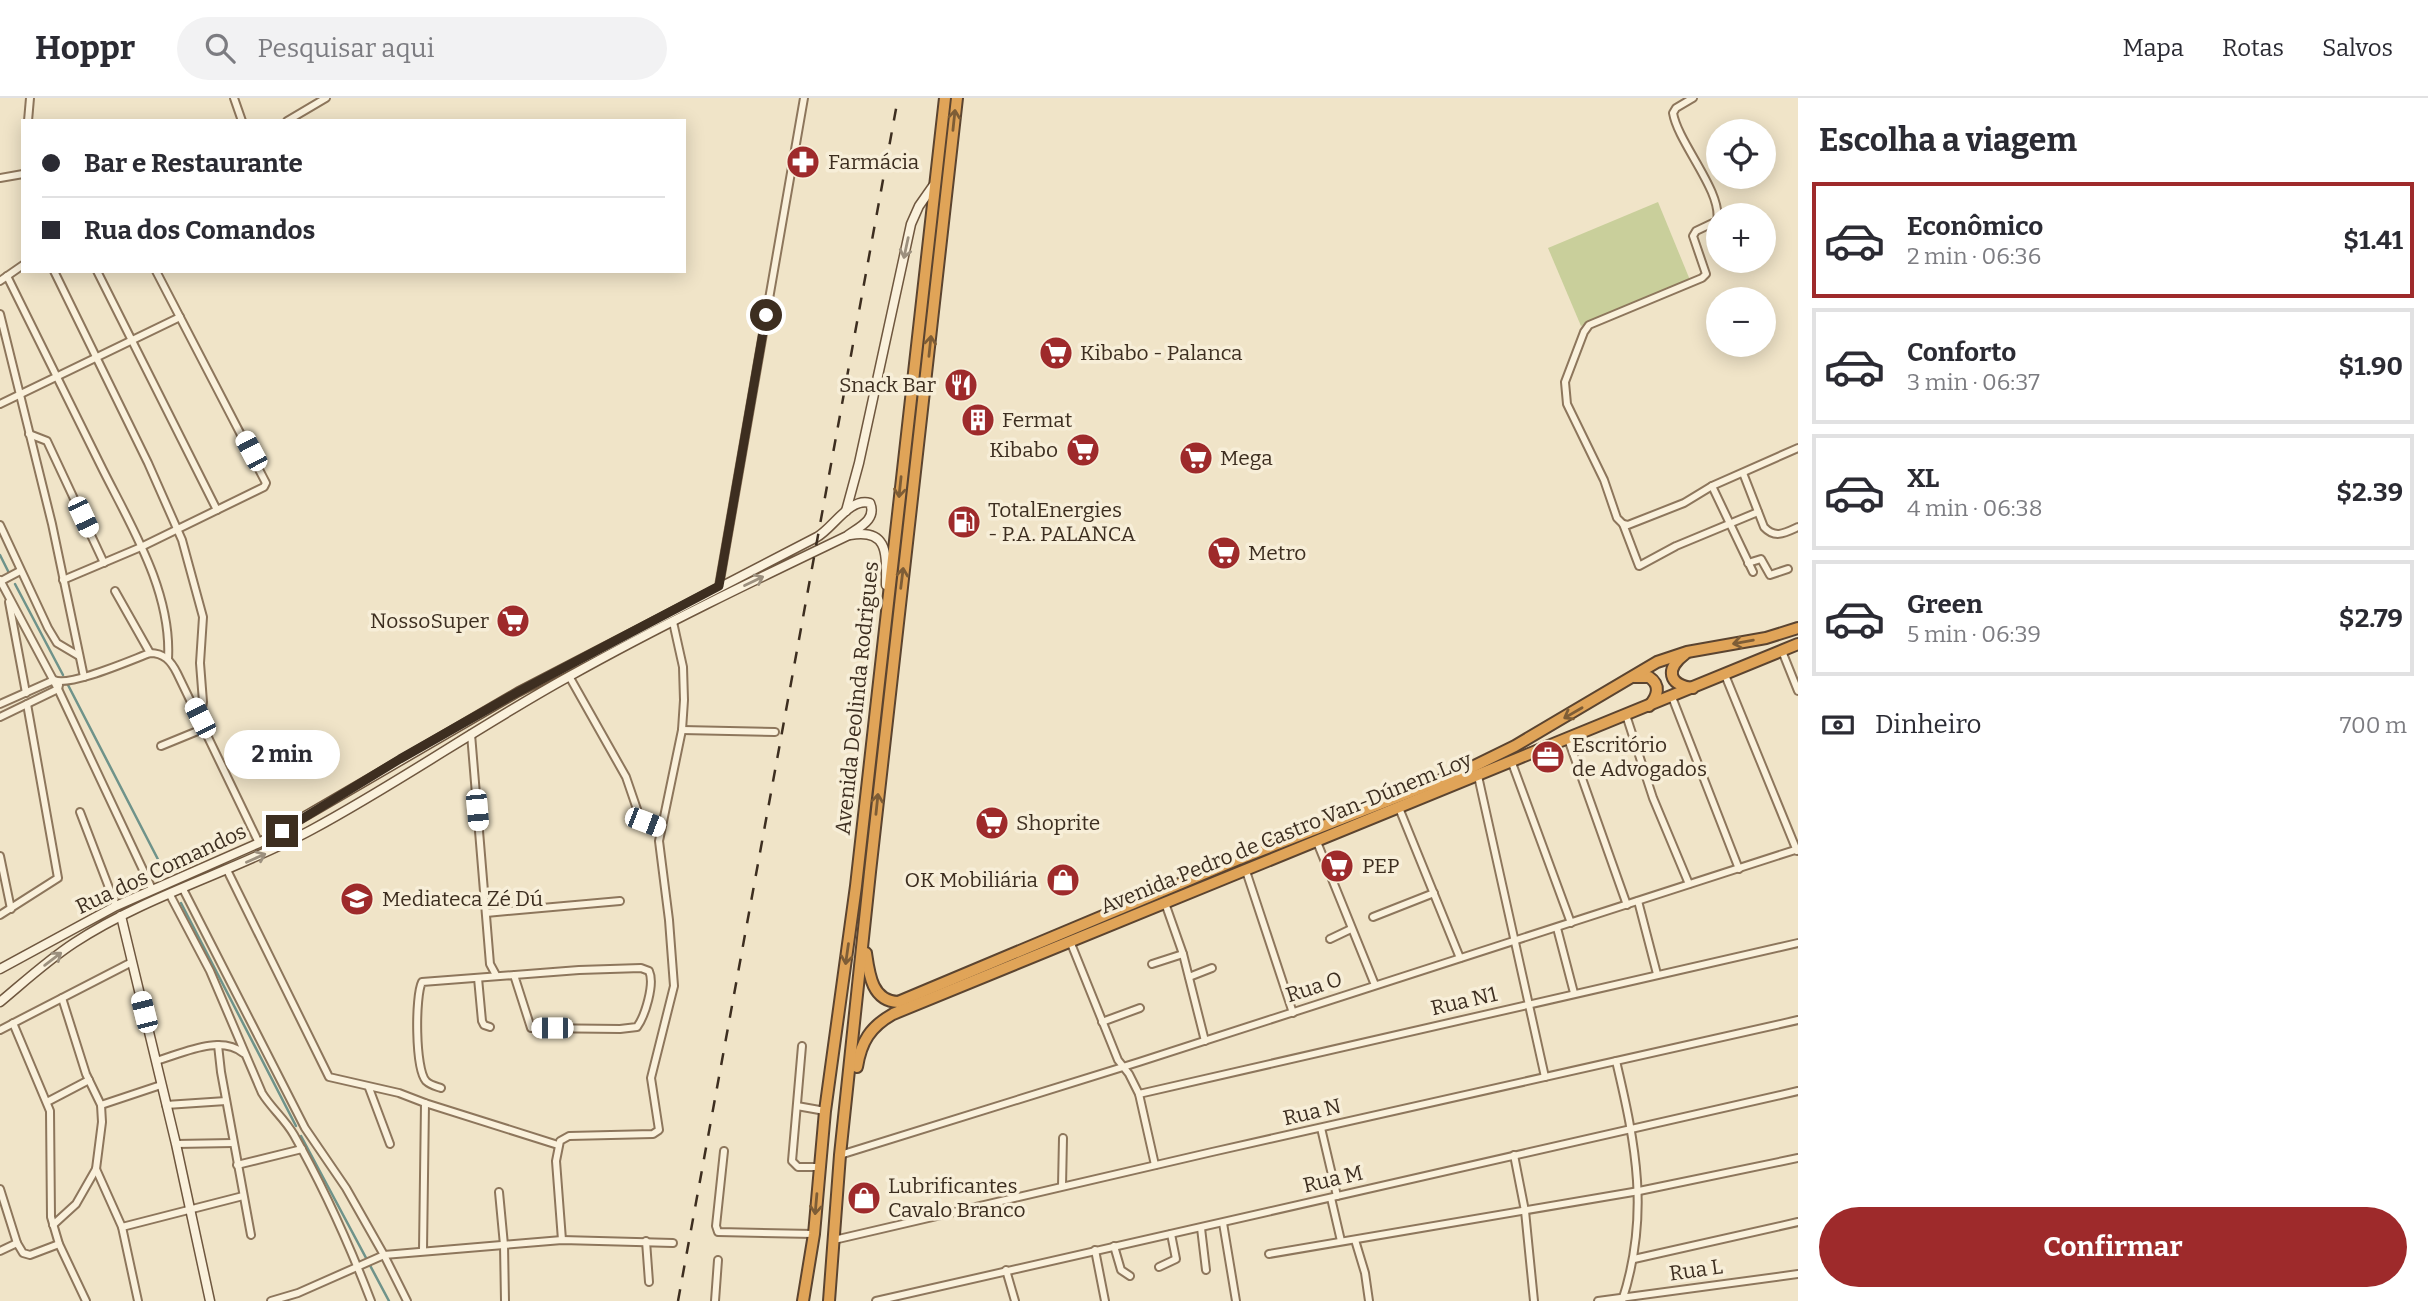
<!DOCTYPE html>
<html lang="pt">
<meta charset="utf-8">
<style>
:root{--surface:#fff;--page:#f2f2f3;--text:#2b2b33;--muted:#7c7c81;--line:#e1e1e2;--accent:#9e2a2b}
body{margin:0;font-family:Bitter,serif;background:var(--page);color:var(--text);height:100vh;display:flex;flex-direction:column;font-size:26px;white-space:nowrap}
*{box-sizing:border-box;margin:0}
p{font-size:23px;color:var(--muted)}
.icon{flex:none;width:38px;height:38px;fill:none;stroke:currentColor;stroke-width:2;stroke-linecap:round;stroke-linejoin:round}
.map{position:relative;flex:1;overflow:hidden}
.panel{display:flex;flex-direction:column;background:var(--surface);width:630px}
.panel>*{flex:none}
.hud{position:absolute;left:21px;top:21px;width:665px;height:154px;border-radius:0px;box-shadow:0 4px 18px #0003;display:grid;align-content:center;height:154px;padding:0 21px;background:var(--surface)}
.controls{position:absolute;left:1706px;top:21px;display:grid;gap:14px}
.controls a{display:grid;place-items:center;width:70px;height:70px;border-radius:50%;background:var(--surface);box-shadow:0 4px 18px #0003;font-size:35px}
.end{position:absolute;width:32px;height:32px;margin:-16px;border:9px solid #3d2e20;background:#fff;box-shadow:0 0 0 4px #fff}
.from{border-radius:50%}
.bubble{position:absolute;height:49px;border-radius:24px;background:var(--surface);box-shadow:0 4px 18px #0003;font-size:23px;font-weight:700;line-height:49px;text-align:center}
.car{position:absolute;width:21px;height:42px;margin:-21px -10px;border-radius:9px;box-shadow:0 0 5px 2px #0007;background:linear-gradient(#fff 24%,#345 0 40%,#fff 0 76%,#345 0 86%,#fff 0)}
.hud b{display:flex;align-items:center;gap:24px;height:66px;font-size:26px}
.hud b+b{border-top:2px solid var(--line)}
.hud i{width:18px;height:18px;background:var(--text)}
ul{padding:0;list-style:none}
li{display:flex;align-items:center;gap:21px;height:116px;margin:0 14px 10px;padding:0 7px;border:4px solid var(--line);border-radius:0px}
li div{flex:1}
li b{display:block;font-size:26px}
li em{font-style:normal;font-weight:700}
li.current{border-color:var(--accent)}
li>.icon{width:63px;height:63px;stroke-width:1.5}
h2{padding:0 21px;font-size:32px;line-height:84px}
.pay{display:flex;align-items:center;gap:18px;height:77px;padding:0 21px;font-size:26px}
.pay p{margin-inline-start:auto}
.primary-button{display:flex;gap:14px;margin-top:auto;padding:14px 21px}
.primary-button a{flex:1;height:80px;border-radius:42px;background:var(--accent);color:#fff;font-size:28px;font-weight:700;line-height:80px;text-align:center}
header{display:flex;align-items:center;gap:42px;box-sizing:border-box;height:98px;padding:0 35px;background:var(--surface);border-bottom:2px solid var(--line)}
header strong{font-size:33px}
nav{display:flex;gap:38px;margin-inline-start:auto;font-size:24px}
.search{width:490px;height:63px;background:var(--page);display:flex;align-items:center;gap:18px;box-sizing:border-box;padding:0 24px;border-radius:38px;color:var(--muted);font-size:26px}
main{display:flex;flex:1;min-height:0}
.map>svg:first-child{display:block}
.green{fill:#c9cf9b}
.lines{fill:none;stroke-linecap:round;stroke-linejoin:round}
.stream{stroke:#6f938a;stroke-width:2.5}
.street-casing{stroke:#8d765c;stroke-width:10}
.secondary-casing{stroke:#6f573f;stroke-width:11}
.highway-casing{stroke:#5b4430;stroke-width:14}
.street{stroke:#faf1dc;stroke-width:6}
.secondary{stroke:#faf1dc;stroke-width:8}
.highway{stroke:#e0a458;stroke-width:10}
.rail{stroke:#3d2e20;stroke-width:2.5;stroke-dasharray:12 12;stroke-linecap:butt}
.oneway{stroke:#7e5d36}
.oneway2{stroke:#9c907e}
.route{stroke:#3d2e20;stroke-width:9}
.labels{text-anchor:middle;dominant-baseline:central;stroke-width:7;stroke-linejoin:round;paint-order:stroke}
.poi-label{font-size:21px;fill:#3d2e20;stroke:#f7eed8;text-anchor:start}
.street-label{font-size:21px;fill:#3d2e20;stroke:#f7eed8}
</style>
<header>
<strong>Hoppr</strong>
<div class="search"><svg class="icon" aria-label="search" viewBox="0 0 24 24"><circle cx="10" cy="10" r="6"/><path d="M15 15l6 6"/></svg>Pesquisar aqui</div>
<nav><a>Mapa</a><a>Rotas</a><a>Salvos</a></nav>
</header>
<main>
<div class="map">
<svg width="1798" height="1203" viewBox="0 0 1798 1203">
<rect width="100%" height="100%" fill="#f0e4c8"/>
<polygon class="green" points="1658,104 1690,182 1581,228 1548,150"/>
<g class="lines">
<g class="stream">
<polyline points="0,457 9,475"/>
<polyline points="15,486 63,577"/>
<polyline points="68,587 165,775"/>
<polyline points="181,805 296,1028"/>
<polyline points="301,1038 389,1203"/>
</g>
<defs>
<g id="street">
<polyline points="234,0 242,23"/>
<path d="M1693 0 1676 10 1673 15C1678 45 1723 94 1717 123L1696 133 1693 138 1706 176 1702 180 1589 227 1584 234 1565 284 1567 306 1604 382 1617 420 1623 426 1639 468 1676 448 1758 414"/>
<polyline points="28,23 30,0"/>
<polyline points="287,23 326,0"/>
<polyline points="0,80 23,76"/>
<polyline points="54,173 148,365 182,442 203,519 200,565 203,604 200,620"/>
<polyline points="97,173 217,412"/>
<path d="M7 178C38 241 69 303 100 366 129 425 172 492 168 561"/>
<polyline points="0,183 23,167"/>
<polyline points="0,216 52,426 84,579"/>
<polyline points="0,306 180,219"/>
<polyline points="29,336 47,343 104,465"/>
<path d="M1743 375 1764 429C1775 441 1785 435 1798 429"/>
<polyline points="1712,388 1753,474"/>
<polyline points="1623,426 1628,427 1684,405 1712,388 1798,350"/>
<polyline points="0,427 48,530 57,545 79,558"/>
<polyline points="1748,465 1761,461 1770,477 1788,471"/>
<polyline points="0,482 58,591 152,791"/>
<polyline points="63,482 141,449 264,389 266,385 156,173"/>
<polyline points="1,483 20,473"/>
<polyline points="719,488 804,0"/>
<polyline points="115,493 150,555"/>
<polyline points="9,504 26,595"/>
<polyline points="1782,553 1798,593"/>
<polyline points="1725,577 1797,753"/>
<polyline points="569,578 626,679 639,717 645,724 661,730"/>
<polyline points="1672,599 1739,771"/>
<path d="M0 606 54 582C70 589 131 562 150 555 164 555 171 563 177 575L259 745"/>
<polyline points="1626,617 1653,700 1689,786"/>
<polyline points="0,619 58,591 59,587"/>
<polyline points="682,632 775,634"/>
<polyline points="471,636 490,866 496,877"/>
<polyline points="1568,641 1627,807"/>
<polyline points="161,648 205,630"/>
<polyline points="1512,665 1571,825"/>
<polyline points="1478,678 1545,979"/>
<polyline points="1399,710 1460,860"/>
<polyline points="80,714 116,808"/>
<polyline points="1317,744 1375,887"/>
<polyline points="0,758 11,811"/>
<polyline points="227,772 329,979 399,995 425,1005 558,1047"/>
<polyline points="1246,773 1293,915"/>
<polyline points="183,791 305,1030 346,1090 384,1157 407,1203"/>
<path d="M170 797 210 873 262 995C271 1010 285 1021 294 1037 324 1090 349 1146 371 1203"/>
<polyline points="1638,803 1657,876"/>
<polyline points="1165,805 1183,856 1205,943"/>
<polyline points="486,815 620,803"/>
<polyline points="0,817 58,780 27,606"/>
<polyline points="1373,819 1434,795"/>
<polyline points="1557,830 1574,895"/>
<polyline points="1330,841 1351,831"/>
<polyline points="1070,843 1118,962 1129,976 1139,996 1155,1067"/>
<polyline points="1152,866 1183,856"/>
<polyline points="1189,879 1212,870"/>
<polyline points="478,880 482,923 484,927 490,929"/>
<polyline points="1102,924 1140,910"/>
<polyline points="13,925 50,1013 51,1119 59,1146 86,1203"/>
<polyline points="0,932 132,864"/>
<polyline points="218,947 221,974 251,1137"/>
<polyline points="802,948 792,1063 798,1069 819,1069"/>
<path d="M156 963C181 956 220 936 243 955"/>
<path d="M1616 963C1636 1047 1650 1118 1622 1203"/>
<polyline points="369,990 390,1046"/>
<path d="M441 990C435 988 430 987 426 983 415 971 415 898 422 884L579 872 641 870 649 873C655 886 645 918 637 929L620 931 531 930 514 877"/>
<polyline points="1139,996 1798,845"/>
<polyline points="47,1004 89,982"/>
<polyline points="101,1007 161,987"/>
<polyline points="166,1007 226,1003"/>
<polyline points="797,1008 825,1013"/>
<polyline points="1321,1030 1337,1098"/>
<polyline points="176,1046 233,1045"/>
<polyline points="724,1053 716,1128 718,1134 814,1136"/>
<polyline points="840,1057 1139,964 1798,751"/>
<polyline points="1514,1057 1525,1113 1534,1203"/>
<polyline points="237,1067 302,1051"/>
<polyline points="96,1071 122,1129 243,1098"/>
<polyline points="1062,1088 1063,1040"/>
<polyline points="0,1091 17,1145 23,1155 30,1157 59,1146"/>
<polyline points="499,1094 504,1147 505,1203"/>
<polyline points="1331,1100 1341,1143"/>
<polyline points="1223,1125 1236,1203"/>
<polyline points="53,1127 76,1106 96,1071 102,1024 101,1007 86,976 62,900"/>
<polyline points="122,1129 138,1203"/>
<polyline points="1201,1130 1206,1172"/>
<polyline points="562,1142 556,1063 560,1043 569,1038 653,1036 659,1032 651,980 674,888 669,822 659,743 682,632 684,602 683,569 673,524"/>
<polyline points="834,1142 1212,1054 1798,922"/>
<polyline points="1355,1142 1365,1175 1369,1203"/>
<polyline points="646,1143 649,1184"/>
<polyline points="1114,1148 1121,1172 1130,1178"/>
<polyline points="423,1152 425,1005"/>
<polyline points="1095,1152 1105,1203"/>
<polyline points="0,1153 17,1145"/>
<polyline points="1269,1156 1639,1093 1798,1060"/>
<polyline points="1634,1161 1798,1124"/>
<polyline points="1159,1169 1176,1161 1171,1136"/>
<polyline points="1006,1172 1015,1203"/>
<polyline points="271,1203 298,1195 384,1157 562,1142 673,1145"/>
<polyline points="715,1203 718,1162"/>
<polyline points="876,1203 1798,993"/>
<polyline points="1598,1203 1798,1176"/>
</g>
<g id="secondary">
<polyline points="846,413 859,365 911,126 919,108 933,88"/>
<path d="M850 437C890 430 886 458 886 487"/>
<polyline points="121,818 176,1046 210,1203"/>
<path d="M0 871 116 808 259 745 518 594 817 439C833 430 850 399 870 405 877 422 859 429 847 438 753 483 659 528 568 579 481 627 400 684 313 731 236 773 147 797 74 845 48 862 24 884 0 904"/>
</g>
<g id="highway">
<path d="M1685 556C1665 571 1668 587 1693 590"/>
<path d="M1634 579H1649C1661 587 1658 598 1649 608"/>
<path d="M866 855C869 876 872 903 898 904L1239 761 1464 673 1515 648 1657 564 1687 554 1766 540 1798 530"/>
<path d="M857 969C861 944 870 929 893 916L1798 546"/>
<polyline points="803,1203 814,1136 825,1013 856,788 945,0"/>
<polyline points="829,1203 840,1057 870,774 957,0"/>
</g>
</defs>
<use href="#street" class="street-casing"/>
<use href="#secondary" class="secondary-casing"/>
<use href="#highway" class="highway-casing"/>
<use href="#street" class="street"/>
<use href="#secondary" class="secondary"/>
<use href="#highway" class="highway"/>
<polyline class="rail" points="678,1203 898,0"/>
</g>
<defs><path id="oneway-shaft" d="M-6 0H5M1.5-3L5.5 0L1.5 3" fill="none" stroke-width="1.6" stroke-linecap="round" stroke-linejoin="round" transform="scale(1.75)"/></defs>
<g class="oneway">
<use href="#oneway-shaft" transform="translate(954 22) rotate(-84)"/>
<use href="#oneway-shaft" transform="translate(930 248) rotate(-84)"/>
<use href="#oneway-shaft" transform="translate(900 389) rotate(96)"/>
<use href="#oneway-shaft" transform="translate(902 480) rotate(-83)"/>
<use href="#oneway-shaft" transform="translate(1743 544) rotate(170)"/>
<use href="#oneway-shaft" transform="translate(1573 615) rotate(150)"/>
<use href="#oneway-shaft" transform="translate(877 706) rotate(-84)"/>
<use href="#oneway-shaft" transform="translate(847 856) rotate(98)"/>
<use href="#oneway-shaft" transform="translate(816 1106) rotate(95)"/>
</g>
<g class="oneway2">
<use href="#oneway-shaft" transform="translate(906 150) rotate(102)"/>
<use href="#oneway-shaft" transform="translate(754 483) rotate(-26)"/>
<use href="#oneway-shaft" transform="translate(256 760) rotate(-24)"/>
<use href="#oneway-shaft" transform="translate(53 861) rotate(-37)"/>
</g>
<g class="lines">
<polyline class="route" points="282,733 400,661 518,594 719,488 766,217"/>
</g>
<defs>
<symbol id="pharmacy-disc" viewBox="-11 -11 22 22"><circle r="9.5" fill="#9e2a2b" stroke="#f7eed8"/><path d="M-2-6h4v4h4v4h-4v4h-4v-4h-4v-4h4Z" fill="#fff"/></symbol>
<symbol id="supermarket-disc" viewBox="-11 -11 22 22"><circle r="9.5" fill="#9e2a2b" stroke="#f7eed8"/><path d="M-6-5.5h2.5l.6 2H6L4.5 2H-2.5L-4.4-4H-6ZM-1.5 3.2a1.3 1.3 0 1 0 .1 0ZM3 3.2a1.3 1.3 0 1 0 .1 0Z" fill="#fff"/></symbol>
<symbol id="restaurant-disc" viewBox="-11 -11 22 22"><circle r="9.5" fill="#9e2a2b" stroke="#f7eed8"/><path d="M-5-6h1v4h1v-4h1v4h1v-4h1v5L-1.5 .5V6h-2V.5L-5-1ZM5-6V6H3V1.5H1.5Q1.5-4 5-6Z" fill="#fff"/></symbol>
<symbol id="building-disc" viewBox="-11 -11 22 22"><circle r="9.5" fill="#9e2a2b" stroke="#f7eed8"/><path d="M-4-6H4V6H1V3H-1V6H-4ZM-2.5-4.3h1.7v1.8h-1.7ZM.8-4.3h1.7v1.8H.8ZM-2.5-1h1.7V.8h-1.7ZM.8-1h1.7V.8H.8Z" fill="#fff"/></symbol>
<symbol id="fuel-disc" viewBox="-11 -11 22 22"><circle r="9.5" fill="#9e2a2b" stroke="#f7eed8"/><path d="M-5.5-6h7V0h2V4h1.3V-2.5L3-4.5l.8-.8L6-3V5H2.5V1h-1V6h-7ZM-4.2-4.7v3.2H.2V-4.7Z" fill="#fff"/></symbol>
<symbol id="office-disc" viewBox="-11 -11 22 22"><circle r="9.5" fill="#9e2a2b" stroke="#f7eed8"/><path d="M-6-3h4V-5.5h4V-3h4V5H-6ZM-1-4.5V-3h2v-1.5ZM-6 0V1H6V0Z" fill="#fff"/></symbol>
<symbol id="shop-disc" viewBox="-11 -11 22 22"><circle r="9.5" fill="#9e2a2b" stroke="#f7eed8"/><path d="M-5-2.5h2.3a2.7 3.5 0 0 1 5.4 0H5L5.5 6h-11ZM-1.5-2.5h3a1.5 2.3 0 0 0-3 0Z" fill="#fff"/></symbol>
<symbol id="university-disc" viewBox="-11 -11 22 22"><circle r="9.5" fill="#9e2a2b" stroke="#f7eed8"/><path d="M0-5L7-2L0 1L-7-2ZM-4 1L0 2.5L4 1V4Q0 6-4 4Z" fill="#fff"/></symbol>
</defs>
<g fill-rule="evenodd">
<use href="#pharmacy-disc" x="784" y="45" width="38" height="38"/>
<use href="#supermarket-disc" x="1037" y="236" width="38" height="38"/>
<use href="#restaurant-disc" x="942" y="268" width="38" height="38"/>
<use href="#building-disc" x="959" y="303" width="38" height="38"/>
<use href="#supermarket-disc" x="1064" y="333" width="38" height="38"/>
<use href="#supermarket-disc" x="1177" y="341" width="38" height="38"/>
<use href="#fuel-disc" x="945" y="405" width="38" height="38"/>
<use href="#supermarket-disc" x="1205" y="436" width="38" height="38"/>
<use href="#supermarket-disc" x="494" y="504" width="38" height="38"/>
<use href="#office-disc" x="1529" y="640" width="38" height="38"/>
<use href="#supermarket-disc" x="973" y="706" width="38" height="38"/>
<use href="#supermarket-disc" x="1318" y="749" width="38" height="38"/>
<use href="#shop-disc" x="1044" y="763" width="38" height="38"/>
<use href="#university-disc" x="338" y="782" width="38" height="38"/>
<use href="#shop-disc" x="845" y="1081" width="38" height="38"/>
</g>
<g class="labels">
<g class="poi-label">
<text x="828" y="64">Farmácia</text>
<text x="1080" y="255">Kibabo - Palanca</text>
<text x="936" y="287" text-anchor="end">Snack Bar</text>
<text x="1002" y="322">Fermat</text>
<text x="1058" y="352" text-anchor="end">Kibabo</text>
<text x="1220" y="360">Mega</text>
<text x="988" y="412">TotalEnergies<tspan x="988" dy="24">- P.A. PALANCA</tspan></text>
<text x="1248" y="455">Metro</text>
<text x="489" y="523" text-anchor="end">NossoSuper</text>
<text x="1572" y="647">Escritório<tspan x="1572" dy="24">de Advogados</tspan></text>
<text x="1016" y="725">Shoprite</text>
<text x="1362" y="768">PEP</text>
<text x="1038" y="782" text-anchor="end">OK Mobiliária</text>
<text x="382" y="801">Mediateca Zé Dú</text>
<text x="888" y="1088">Lubrificantes<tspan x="888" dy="24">Cavalo Branco</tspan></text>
</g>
<g class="street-label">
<text transform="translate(857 600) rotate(-84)">Avenida Deolinda Rodrigues</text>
<text transform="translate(1286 735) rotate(-22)">Avenida Pedro de Castro Van-Dúnem Loy</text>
<text transform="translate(161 771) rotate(-25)">Rua dos Comandos</text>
<text transform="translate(1314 889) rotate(-18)">Rua O</text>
<text transform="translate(1464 903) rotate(-13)">Rua N1</text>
<text transform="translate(1312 1014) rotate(-13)">Rua N</text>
<text transform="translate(1333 1081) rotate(-13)">Rua M</text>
<text transform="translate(1696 1172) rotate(-8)">Rua L</text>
</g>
</g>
</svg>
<div class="controls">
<a><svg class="icon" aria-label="locate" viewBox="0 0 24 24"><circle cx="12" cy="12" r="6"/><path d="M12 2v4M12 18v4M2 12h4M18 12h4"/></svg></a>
<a>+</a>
<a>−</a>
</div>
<i class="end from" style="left:766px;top:217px"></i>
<i class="end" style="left:282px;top:733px"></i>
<div class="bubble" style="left:224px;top:632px;width:116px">2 min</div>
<i class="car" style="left:251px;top:353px;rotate:332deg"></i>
<i class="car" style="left:83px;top:419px;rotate:155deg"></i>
<i class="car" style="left:200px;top:620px;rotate:333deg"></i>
<i class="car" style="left:477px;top:712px;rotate:175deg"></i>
<i class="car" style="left:645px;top:724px;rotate:111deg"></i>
<i class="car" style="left:144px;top:914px;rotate:346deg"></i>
<i class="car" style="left:552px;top:930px;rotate:270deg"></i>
<div class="hud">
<b><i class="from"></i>Bar e Restaurante</b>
<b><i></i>Rua dos Comandos</b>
</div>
</div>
<section class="panel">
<h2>Escolha a viagem</h2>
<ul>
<li class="current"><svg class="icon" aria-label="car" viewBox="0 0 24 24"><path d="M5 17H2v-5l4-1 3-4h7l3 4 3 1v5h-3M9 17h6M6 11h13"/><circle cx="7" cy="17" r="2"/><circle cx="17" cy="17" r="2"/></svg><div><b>Econômico</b><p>2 min · 06:36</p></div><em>$1.41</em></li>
<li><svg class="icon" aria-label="car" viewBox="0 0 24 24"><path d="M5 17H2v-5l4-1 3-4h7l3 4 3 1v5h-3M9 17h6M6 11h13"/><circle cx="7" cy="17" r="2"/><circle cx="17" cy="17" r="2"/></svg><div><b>Conforto</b><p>3 min · 06:37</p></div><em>$1.90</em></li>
<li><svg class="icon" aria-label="car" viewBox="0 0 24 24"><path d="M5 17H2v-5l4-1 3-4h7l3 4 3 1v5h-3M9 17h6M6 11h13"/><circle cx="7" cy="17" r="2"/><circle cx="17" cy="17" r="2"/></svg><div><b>XL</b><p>4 min · 06:38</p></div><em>$2.39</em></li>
<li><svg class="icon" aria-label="car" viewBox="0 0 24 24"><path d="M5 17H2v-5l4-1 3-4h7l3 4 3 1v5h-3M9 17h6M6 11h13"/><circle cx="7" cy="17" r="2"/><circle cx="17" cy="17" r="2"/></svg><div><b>Green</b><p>5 min · 06:39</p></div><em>$2.79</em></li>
</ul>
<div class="pay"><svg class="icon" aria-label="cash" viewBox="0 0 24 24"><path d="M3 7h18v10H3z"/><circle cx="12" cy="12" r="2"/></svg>Dinheiro<p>700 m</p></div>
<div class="primary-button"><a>Confirmar</a></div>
</section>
</main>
